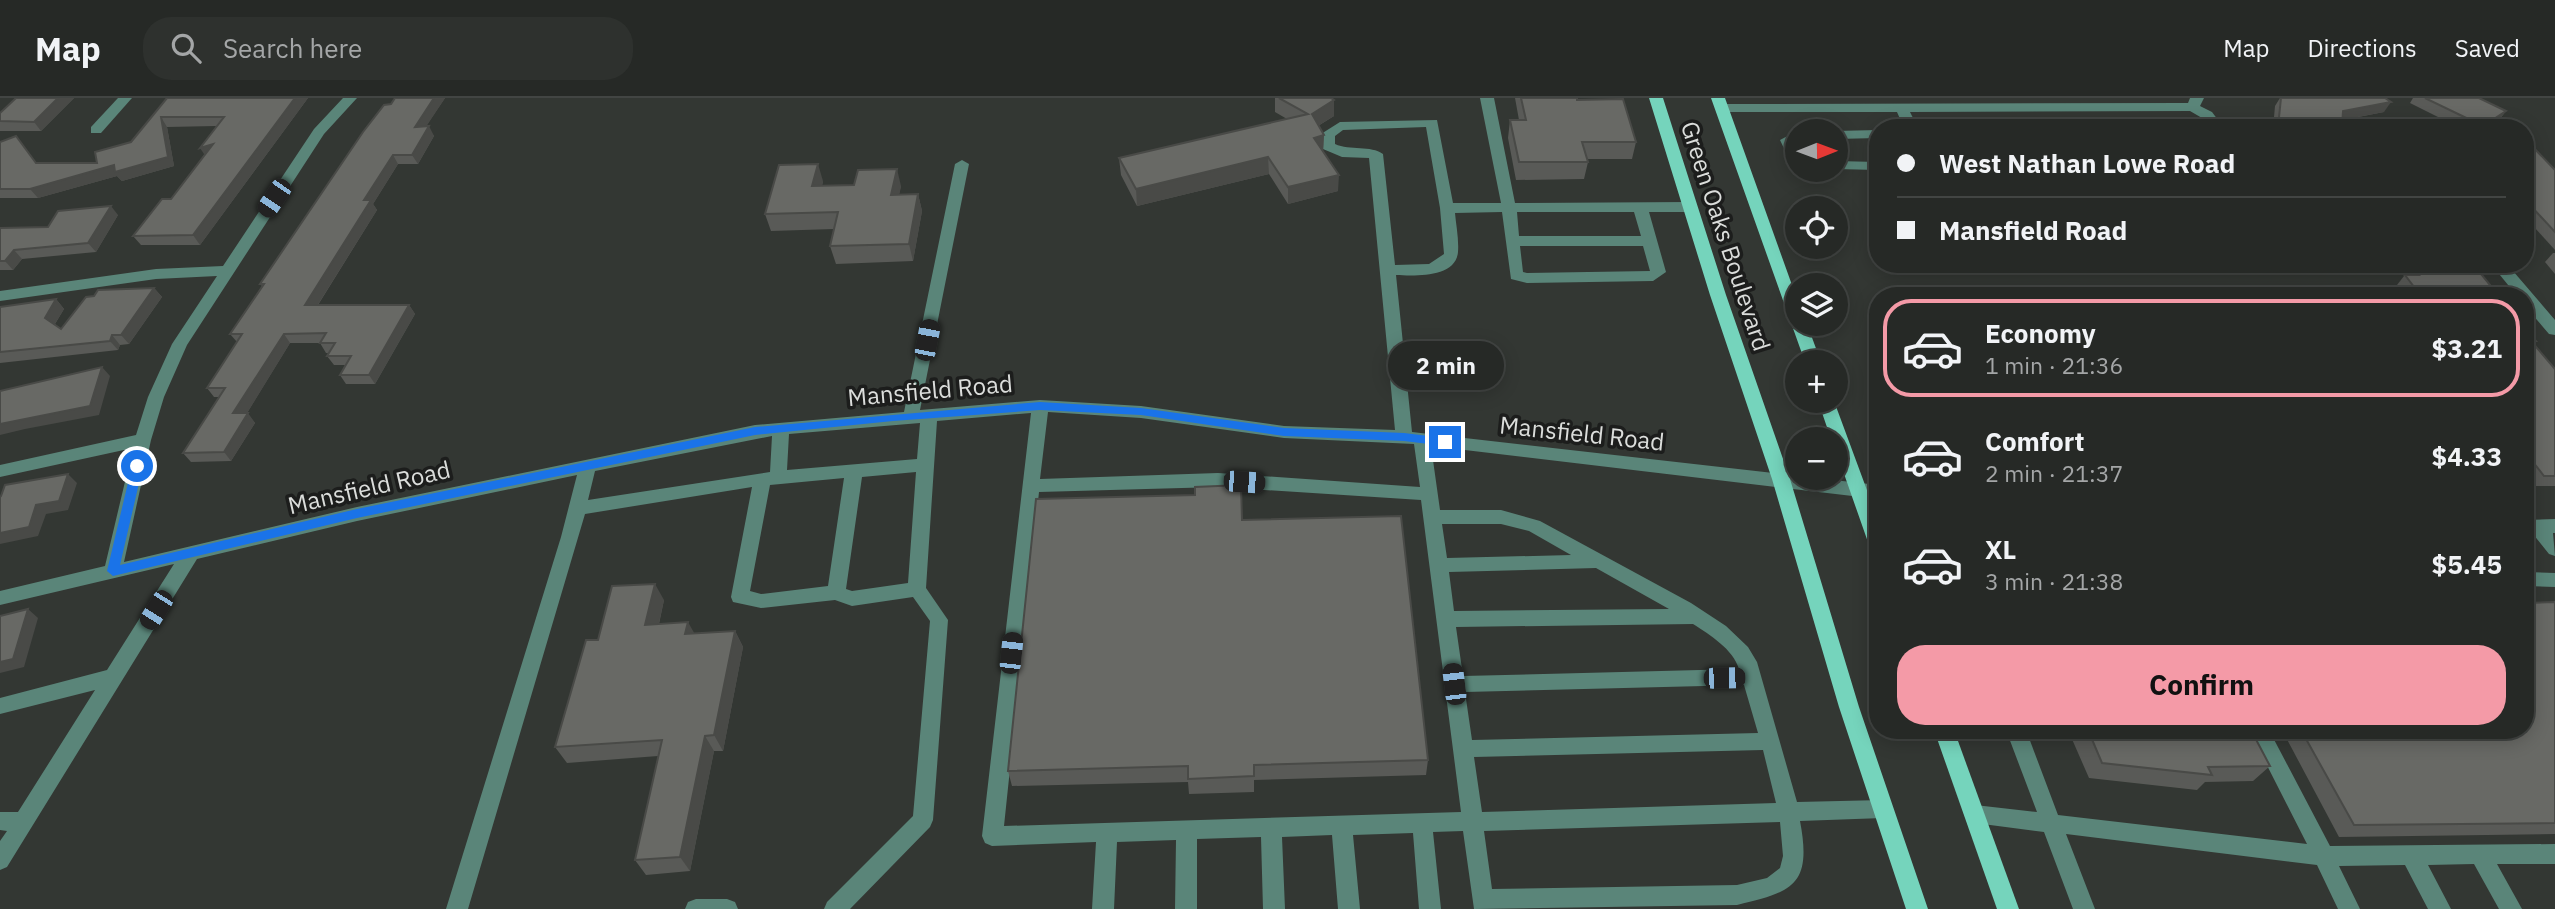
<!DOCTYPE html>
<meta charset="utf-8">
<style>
:root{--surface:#262926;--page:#2e312e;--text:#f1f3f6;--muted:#a4a6a7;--line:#424543;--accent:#f49aa7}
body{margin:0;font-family:"IBM Plex Sans",sans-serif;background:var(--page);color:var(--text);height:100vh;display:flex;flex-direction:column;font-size:26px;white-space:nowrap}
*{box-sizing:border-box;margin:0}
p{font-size:23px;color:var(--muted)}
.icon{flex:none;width:38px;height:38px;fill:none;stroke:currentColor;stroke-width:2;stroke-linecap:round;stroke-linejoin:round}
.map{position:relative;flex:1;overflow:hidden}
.details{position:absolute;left:1869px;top:189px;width:665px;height:452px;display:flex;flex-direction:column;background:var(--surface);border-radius:28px;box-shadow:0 4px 18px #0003,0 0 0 2px var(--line)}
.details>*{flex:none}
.top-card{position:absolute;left:1869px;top:21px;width:665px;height:154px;border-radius:28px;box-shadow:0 4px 18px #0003,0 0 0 2px var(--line);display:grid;align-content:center;height:154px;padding:0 28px;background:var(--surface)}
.needle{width:46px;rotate:89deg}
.tools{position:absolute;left:1785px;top:21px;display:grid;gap:14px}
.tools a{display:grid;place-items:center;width:63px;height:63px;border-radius:50%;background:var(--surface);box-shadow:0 4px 18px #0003,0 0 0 2px var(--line);font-size:35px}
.end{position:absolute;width:32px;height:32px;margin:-16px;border:9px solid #1a73e8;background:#fff;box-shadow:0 0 0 4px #fff}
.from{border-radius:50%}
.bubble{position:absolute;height:49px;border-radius:24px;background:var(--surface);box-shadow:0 4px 18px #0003,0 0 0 2px var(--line);font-size:23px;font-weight:700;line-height:49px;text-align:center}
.car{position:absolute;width:21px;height:42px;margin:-21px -10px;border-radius:9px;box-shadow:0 0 5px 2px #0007;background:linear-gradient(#222 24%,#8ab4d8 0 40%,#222 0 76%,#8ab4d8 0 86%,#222 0)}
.top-card b{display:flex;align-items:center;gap:24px;height:66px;font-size:26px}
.top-card b+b{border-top:2px solid var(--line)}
.top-card i{width:18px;height:18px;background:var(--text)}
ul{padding:12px 0 0;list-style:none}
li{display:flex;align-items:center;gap:21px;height:98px;margin:0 14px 10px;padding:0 14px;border:4px solid transparent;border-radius:28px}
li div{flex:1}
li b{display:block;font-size:26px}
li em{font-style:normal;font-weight:700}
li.current{border-color:var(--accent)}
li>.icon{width:63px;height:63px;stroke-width:1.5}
.cta{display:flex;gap:14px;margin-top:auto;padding:14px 28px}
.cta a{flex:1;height:80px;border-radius:28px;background:var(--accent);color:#111;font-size:28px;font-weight:700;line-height:80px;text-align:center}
header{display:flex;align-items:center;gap:42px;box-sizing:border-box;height:98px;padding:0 35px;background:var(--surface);border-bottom:2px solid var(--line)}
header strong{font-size:33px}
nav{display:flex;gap:38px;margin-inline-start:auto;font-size:24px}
.search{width:490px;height:63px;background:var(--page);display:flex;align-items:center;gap:18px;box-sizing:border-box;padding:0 24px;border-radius:28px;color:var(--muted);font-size:26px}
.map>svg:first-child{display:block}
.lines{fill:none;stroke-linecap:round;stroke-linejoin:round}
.minor{fill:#5a8579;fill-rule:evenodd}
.major{fill:#75d4bc;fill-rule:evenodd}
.wall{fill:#595a57}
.shaded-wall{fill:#494a47}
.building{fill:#686965;stroke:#494a47;stroke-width:2}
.route{fill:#1a73e8}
.labels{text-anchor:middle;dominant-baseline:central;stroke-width:7;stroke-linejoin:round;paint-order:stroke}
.street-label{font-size:24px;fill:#dbdddb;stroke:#1c1d1c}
</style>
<header>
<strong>Map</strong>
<div class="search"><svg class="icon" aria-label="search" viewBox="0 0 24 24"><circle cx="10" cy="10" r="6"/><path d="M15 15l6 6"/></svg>Search here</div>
<nav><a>Map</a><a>Directions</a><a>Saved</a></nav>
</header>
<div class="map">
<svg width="2555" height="811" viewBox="0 0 2555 811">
<rect width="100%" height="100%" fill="#333733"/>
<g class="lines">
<g class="minor">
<polygon points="118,0 132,0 101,35 91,35 91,29"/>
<path d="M343 0H357L324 36 187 247 164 299 151 342 124 464 357 409 755 327 904 314 955 66 962 62 969 66 920 312 1040 302 1141 308 1284 328 1395 332 1369 60 1342 59 1323 51 1321 36 1340 24 1437 22 1453 105H1501L1480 0H1494L1515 105 1690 104 1697 109 1690 114H1649L1666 174 1653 183 1527 185 1511 181 1502 114 1455 115C1456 127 1459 141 1458 154 1456 180 1414 178 1396 177L1412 334 1878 387V401L1431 348 1440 412H1501L1540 423 1691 505 1726 528 1748 549 1757 564 1797 704 1883 702 1890 704 1893 711 1890 718 1883 720 1800 723C1812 786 1794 794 1737 807L1474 811 1463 733 1433 734 1441 811H1419L1413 735 1353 737 1360 811H1338L1332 737 1282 739 1285 811H1263L1261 739 1197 741V811H1175L1176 742 1117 744 1114 811H1092L1096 744 992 748 985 745 982 738 1031 315 937 323 926 490 948 522 933 722 930 729 850 811H824L827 804 913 718 930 523 913 499 852 508 835 502 761 510 733 504 731 499 752 389 585 416 468 811H446L561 439 577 377 357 423 197 461 7 769 0 772V743L7 733 0 732V714H18L95 592 0 616V600L107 572 174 466 0 507V493L105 468 133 350 0 379V367L136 337 148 299 172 246 217 178 156 181 0 203V193L156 171 223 168 314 31ZM1426 29 1440 110 1444 156 1429 166 1395 167 1383 56C1371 47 1350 53 1335 46V38L1343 32ZM1517 114H1634L1641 138H1519ZM1520 148H1643L1650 173 1527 175 1523 174ZM1048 314 1141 320 1284 340 1414 346 1420 389 1218 375 1040 381ZM920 325 917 361 787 372 789 336ZM772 338 770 374 588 402 595 373ZM916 374 908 485 852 493 846 491 862 379ZM844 380 828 488 761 496 750 493 770 387ZM1218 389 1421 402 1461 714 1004 728 1039 394ZM1442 426H1501L1529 433 1571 457 1447 460ZM1596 470 1669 511 1454 513 1449 474ZM1693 526C1710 537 1733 551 1739 571L1463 578 1456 529ZM1744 587 1758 635 1472 642 1465 594ZM1763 652 1776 705 1482 714 1474 659ZM1780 724 1783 758 1780 770 1767 780 1737 787 1492 791 1484 733Z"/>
<polygon points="2190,0 2204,0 2200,8 2212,14 2224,30 2210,30 2202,20 2190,13 1910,14 1918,30 1904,30 1897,14 1722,14 1715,10 1722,6 2188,5"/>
<polygon points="1878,32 1878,40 1836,41 1835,33"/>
<polygon points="1797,33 1797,42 1795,44 1797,67 1790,63 1780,42"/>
<polygon points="1836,63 1878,64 1878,72 1836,71"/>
<polygon points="2491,166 2507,166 2555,222 2555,237 2549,236 2525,208 2525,198 2517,198"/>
<polygon points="2555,421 2555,435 2553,435 2555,458 2549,456 2533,436 2525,436 2525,422"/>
<polygon points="2525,474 2555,475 2555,489 2525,488"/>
<polygon points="2006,632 2026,632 2058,717 2307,746 2249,632 2269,632 2330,748 2555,746 2555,766 2497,766 2522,811 2499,811 2474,766 2428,767 2451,811 2428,811 2405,767 2339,768 2360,811 2338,811 2317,767 2066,736 2095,811 2073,811 2044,734 1975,725 1968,723 1965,716 1968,709 1975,707 2037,714"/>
<polygon points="696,801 727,801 735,804 738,811 685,811 688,804"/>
</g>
<g class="major">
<polygon points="1649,0 1663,0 1726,197 1790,381 1859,609 1928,811 1906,811 1839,609 1772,381 1710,197"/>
<polygon points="1711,0 1725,0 1797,201 1797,226 1807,226 1821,264 1805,264"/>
<polygon points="1818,303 1834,303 1878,422 1878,454 1872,452 1869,447 1836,353 1836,341 1831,341"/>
<polygon points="1934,632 1954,632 2019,811 1997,811"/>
</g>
</g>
<g class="wall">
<polygon points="16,0 74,0 41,33 0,33 0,15"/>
<polygon points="167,0 308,0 200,147 141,147 133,138 171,101 205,56 216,28 167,29 174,68 122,83 117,78 38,100 0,100 0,44 37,65 97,65 131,44"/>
<polygon points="395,0 445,0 426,28 434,38 418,66 398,66 373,106 377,112 318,207 409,207 415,216 375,286 346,286 340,277 345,267 334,267 327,258 330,255 326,255 320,245 290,245 247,315 255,325 231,363 191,364 183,355 219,299 214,299 207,290 237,244 230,236 262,188 260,186"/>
<polygon points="1275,0 1331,0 1334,18 1318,28 1324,37 1323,53 1338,93 1288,106 1269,76 1137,108 1121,77 1119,60 1287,21 1275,14"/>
<polygon points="1515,0 1577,0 1577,2 1636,44 1632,61 1587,61 1588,64 1584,81 1516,82 1508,40 1510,22 1519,22"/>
<polygon points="2280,0 2385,0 2384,14 2343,22 2342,30 2273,30 2275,8"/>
<polygon points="2413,0 2479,0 2506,13 2499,22 2488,30 2460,30 2410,5"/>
<polygon points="2525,45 2555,72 2555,152 2525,119"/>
<polygon points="823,83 822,88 901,88 899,96 918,96 922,113 913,163 836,166 830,148 834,131 771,133 765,116"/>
<polygon points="118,117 96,154 22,161 13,172 0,172 0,130 48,129"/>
<polygon points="2553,155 2555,155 2555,176 2545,164"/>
<polygon points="2395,166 2473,166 2499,198 2405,198 2397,187 2404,178"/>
<polygon points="154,190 162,199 129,246 120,247 118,252 0,265 0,209 56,201 64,211 55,226 61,231"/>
<polygon points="2525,230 2536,243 2533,245 2555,271 2555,388 2534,388 2525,377"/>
<polygon points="1242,422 1428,662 1426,677 1254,682 1254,694 1189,696 1188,684 1012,688 1008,673"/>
<polygon points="664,502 659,526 694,536 735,533 743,549 723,653 714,653 690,773 646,777 635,762 658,658 567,665 555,649 598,542"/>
<polygon points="2555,504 2555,736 2339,739 2282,632 2525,632"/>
<polygon points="2068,632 2251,632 2270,668 2253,683 2205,684 2197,692 2089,680"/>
</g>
<g class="shaded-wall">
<polygon points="58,0 74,0 41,33 34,24"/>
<polygon points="295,0 308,0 200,147 193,137"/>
<polygon points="434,0 445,0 420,38 415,29"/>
<polygon points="1334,2 1334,18 1311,32 1312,16"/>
<polygon points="2391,4 2384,14 2336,23 2343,13"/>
<polygon points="2506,13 2499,22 2488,30 2482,30"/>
<polygon points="161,19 167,29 174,68 122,83 117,78 38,100 30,91 114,67"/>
<polygon points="429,28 434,38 418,66 412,57"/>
<polygon points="1324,37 1323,54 1314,40"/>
<polygon points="213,46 206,59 200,50"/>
<polygon points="393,57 398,66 373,106 377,112 312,216 305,207 364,102"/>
<polygon points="1268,59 1269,76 1137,108 1136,91"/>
<polygon points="818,66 823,83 818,106 812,88"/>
<polygon points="897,71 901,88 896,114 891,97"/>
<polygon points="1339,77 1338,93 1288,106 1288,89"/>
<polygon points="918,96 922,113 913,163 909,146"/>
<polygon points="111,108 118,117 96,154 88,145"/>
<polygon points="14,152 22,161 13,172 5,163"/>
<polygon points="154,190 162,199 129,246 121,237"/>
<polygon points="56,201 64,211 53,229 45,220"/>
<polygon points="409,207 415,216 375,286 369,277"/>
<polygon points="284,236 290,245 241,325 233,315"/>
<polygon points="112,237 120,247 118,252 110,243"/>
<polygon points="102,269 110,278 99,317 25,331 0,337 0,326"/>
<polygon points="248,315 255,325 231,363 224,354"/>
<polygon points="68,376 77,385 68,412 46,416 38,438 0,446 0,435 36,407"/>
<polygon points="655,486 664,502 655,543 645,527"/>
<polygon points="28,511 38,520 24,569 0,575 0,564"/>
<polygon points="688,524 697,540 685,536"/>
<polygon points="735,533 743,549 723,653 714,637"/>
<polygon points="705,638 714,653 690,773 680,759"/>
</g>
<g class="building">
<polygon points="16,0 58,0 34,24 0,23 0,15"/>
<polygon points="167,0 295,0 193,137 133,138 162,101 171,101 213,46 200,50 224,19 161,19 168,59 115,74 114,67 30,91 0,91 0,44 16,38 36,65 97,65 95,54 131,44"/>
<polygon points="395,0 434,0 415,29 429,28 412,57 393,57 364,102 371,102 305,207 409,207 369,277 340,277 351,258 327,258 335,245 320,245 326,235 284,236 233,315 248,315 224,354 183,355 225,290 207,290 242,236 230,236 264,186 260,186 363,34 384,7 391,6"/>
<polygon points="1279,0 1331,0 1334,2 1312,16 1324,37 1314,40 1339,77 1288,89 1268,59 1136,91 1119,60 1308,16"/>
<polygon points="1521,0 1577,0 1577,2 1623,1 1636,44 1582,44 1588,64 1519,64 1510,22 1526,22"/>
<polygon points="2281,0 2385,0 2391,4 2343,13 2342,30 2283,30 2278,29"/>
<polygon points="2425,0 2479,0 2506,13 2483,28"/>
<polygon points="2525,45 2529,45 2555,72 2555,134 2530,107 2525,107"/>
<polygon points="818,66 812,88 854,87 858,72 897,71 891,97 918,96 909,146 830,148 838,114 765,116 779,67"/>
<polygon points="111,108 88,145 14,152 5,163 0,163 0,130 48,129 58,113"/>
<polygon points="2411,166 2473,166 2499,198 2421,198 2405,177 2419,177"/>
<polygon points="154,190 121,237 112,237 110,243 0,254 0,209 56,201 45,220 61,231 86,199 94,198 98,192"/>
<polygon points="2525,230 2536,243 2531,243 2555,271 2555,378 2544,378 2525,354 2525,324 2530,324 2525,318"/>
<polygon points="102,269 90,308 0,326 0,293"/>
<polygon points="68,376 59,403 36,407 29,429 0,435 0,399 1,398 5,387"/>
<polygon points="1241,387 1242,422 1401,418 1428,662 1254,667 1254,678 1188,681 1188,668 1008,673 1036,401 1195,397 1195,389"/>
<polygon points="655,486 645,527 688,524 685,536 735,533 714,637 705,638 680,759 635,762 662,642 555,649 586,542 598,542 612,488"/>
<polygon points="2555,504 2555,725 2354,727 2301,632 2525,632 2525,505"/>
<polygon points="28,511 13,561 0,564 0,518"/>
<polygon points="2088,632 2251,632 2270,668 2208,669 2212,677 2102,665"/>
</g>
<polygon class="route" points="1040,304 1141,310 1284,330 1404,335 1445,340 1451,344 1445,348 1404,343 1284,338 1141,317 1040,312 893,323 755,337 357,420 113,478 107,473 132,368 137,364 143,368 120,467 357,411 755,329"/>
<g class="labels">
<g class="street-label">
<text transform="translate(1726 138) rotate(72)">Green Oaks Boulevard</text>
<text transform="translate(930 292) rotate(-5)">Mansfield Road</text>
<text transform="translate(1582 335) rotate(6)">Mansfield Road</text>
<text transform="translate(369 389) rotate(-13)">Mansfield Road</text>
</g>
</g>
</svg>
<div class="tools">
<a><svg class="needle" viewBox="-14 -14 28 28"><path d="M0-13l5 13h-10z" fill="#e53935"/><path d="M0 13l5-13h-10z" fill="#a4a6a7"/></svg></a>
<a><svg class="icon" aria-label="locate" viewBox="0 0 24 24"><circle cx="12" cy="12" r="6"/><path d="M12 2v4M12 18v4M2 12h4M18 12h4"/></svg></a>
<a><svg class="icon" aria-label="layers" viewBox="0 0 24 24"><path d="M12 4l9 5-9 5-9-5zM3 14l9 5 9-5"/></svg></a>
<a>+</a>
<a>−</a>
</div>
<i class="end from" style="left:137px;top:368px"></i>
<i class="end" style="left:1445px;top:344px"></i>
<div class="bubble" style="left:1388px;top:243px;width:116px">2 min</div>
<i class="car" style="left:274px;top:100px;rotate:214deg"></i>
<i class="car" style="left:927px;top:242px;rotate:11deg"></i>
<i class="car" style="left:1244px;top:384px;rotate:94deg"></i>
<i class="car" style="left:156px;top:512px;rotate:212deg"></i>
<i class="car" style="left:1011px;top:555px;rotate:6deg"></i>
<i class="car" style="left:1724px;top:580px;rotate:89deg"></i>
<i class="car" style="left:1454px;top:586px;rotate:353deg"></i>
<div class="top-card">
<b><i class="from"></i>West Nathan Lowe Road</b>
<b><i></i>Mansfield Road</b>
</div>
<section class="details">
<ul>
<li class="current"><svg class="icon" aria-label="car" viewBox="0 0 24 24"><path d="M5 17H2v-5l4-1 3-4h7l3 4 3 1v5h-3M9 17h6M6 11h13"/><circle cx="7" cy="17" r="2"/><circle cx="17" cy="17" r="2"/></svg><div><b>Economy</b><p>1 min · 21:36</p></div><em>$3.21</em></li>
<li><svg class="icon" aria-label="car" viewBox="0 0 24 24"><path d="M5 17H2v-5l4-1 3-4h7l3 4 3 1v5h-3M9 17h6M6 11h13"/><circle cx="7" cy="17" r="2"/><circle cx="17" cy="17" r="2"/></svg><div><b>Comfort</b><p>2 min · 21:37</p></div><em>$4.33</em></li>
<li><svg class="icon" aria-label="car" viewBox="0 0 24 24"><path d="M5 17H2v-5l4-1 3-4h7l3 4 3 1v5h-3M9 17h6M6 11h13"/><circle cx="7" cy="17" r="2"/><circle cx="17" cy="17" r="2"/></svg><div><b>XL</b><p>3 min · 21:38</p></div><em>$5.45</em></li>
</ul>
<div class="cta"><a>Confirm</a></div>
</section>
</div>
